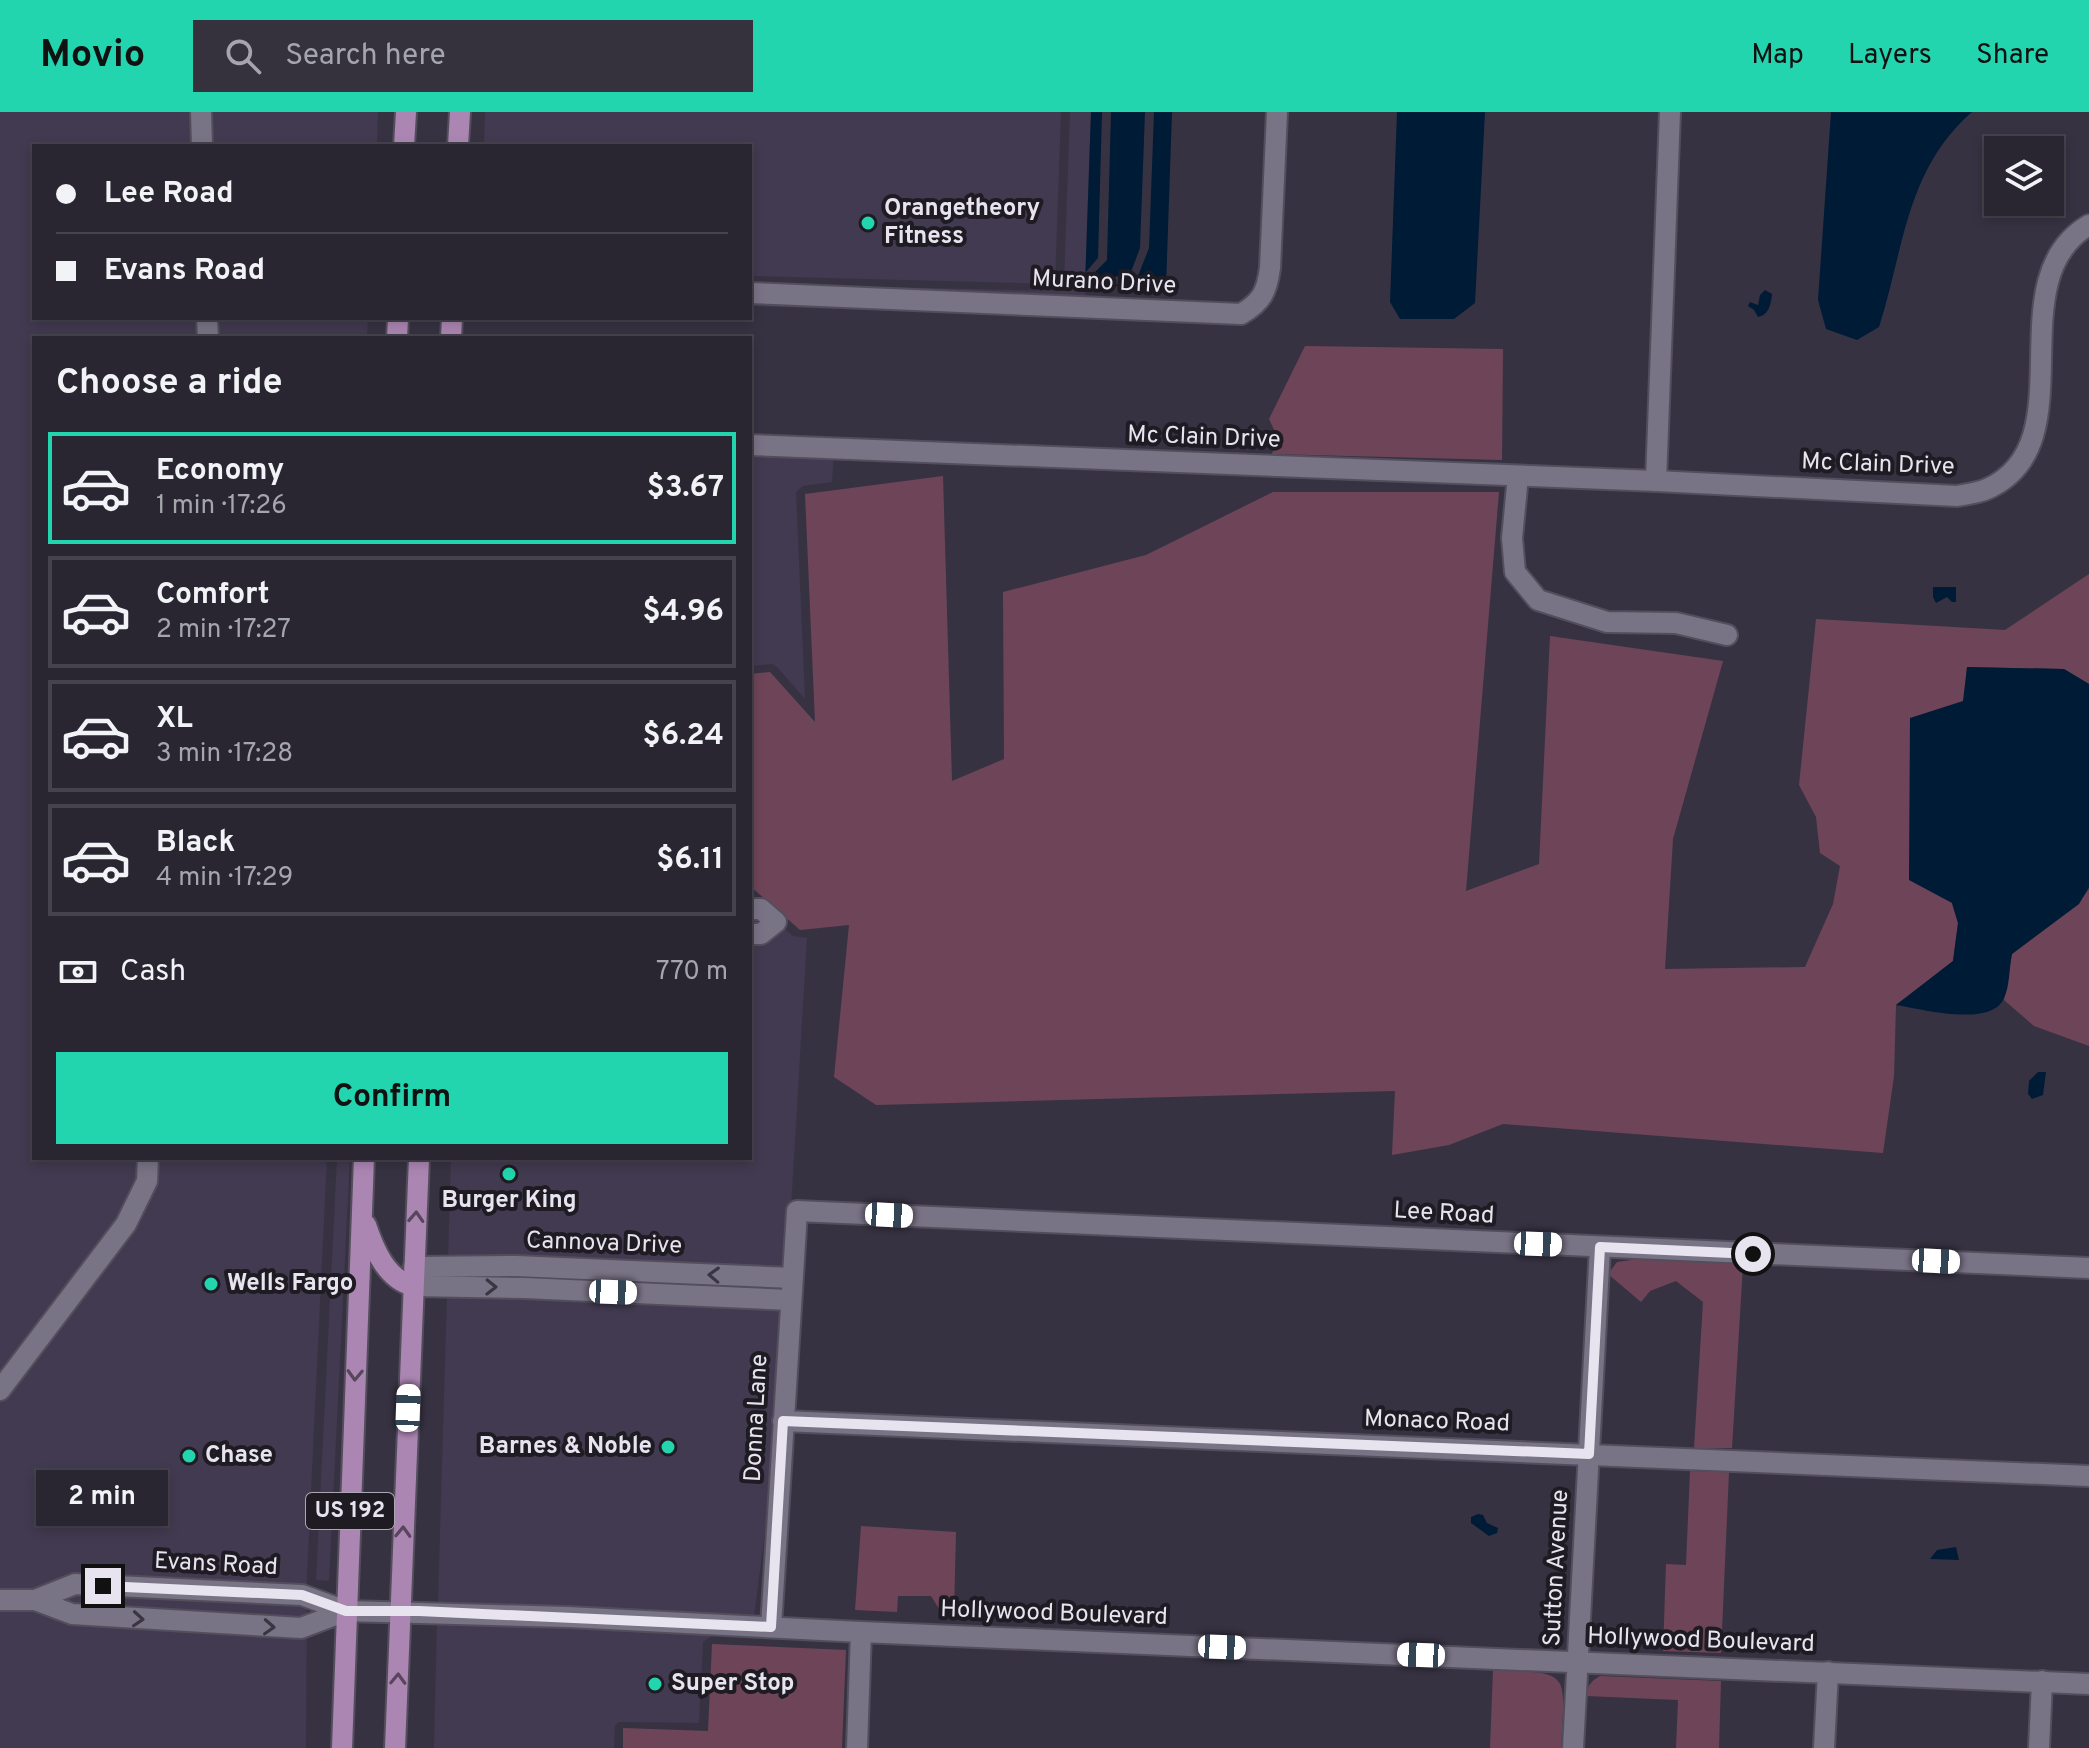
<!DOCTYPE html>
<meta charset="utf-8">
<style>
:root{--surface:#292632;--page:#35323e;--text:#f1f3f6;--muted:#a5a5ac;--line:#45434d;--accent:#22d5af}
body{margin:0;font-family:Overpass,sans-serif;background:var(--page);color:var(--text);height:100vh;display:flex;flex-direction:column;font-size:30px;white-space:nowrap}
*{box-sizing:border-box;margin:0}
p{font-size:26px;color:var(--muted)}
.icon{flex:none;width:44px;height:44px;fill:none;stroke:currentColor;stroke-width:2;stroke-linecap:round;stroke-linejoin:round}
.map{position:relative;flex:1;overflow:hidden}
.sheet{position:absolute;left:32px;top:224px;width:720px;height:824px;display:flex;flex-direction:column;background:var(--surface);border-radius:0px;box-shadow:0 4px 12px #0003,0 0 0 2px var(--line)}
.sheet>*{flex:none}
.top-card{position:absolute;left:32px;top:32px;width:720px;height:176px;border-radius:0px;box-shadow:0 4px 12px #0003,0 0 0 2px var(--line);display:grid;align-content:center;height:176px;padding:0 24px;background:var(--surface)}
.controls{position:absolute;left:1984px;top:24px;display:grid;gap:16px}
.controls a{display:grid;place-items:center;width:80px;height:80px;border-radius:0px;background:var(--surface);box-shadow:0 4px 12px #0003,0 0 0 2px var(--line);font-size:40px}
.end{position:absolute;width:36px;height:36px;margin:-18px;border:10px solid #e7e4ef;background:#111;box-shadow:0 0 0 4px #111}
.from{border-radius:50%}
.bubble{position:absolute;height:56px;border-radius:0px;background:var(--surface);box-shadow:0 4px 12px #0003,0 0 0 2px var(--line);font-size:26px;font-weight:700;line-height:56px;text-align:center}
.car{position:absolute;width:24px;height:48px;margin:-24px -12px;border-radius:10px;box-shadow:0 0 6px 2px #0007;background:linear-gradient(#fff 24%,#345 0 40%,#fff 0 76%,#345 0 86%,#fff 0)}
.top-card b{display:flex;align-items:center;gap:28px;height:76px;font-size:30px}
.top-card b+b{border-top:2px solid var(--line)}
.top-card i{width:20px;height:20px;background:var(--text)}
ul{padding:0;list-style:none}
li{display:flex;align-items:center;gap:24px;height:112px;margin:0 16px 12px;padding:0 8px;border:4px solid var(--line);border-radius:0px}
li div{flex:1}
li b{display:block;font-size:30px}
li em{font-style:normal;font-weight:700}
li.selected{border-color:var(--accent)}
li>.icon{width:72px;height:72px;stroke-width:1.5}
h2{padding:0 24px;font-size:36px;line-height:96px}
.pay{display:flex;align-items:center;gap:20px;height:88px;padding:0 24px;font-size:30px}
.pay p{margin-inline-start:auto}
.cta{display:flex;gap:16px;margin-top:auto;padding:16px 24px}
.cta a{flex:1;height:92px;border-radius:0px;background:var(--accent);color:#111;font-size:32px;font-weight:700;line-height:92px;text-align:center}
header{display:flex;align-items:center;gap:48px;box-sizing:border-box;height:112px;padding:0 40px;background:var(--accent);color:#111}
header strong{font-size:38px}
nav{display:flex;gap:44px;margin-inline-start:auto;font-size:28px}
.search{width:560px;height:72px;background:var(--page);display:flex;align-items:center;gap:20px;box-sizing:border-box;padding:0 28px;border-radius:0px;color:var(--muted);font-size:30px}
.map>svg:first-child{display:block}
.built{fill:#423a50}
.green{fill:#6e4558}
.water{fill:#001b36}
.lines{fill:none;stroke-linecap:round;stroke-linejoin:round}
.minor-casing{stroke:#534e5c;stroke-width:24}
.tertiary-casing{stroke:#534e5c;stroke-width:24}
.primary-casing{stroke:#534e5c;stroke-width:24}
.minor{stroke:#797386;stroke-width:20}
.tertiary{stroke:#797386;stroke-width:20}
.primary{stroke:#ac86b2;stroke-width:20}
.oneway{stroke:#57465c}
.oneway2{stroke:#393541}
.route{stroke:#e7e4ef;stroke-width:10}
.poi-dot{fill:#22d5af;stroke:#1e1b23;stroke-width:3}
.labels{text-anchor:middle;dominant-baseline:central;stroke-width:8;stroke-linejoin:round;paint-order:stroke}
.shield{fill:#1e1b23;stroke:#aba8b2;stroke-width:2}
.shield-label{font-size:22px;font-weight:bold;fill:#e7e4ef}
.poi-label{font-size:24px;font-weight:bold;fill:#e7e4ef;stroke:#1e1b23;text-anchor:start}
.street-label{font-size:24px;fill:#e7e4ef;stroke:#1e1b23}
</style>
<header>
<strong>Movio</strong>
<div class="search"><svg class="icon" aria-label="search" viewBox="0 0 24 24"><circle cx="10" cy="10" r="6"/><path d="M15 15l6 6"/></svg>Search here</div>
<nav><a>Map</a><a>Layers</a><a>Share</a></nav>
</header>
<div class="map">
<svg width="2089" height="1636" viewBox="0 0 2089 1636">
<rect width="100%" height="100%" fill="#373242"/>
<g class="built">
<polygon points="0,0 378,0 377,34 34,34 34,206 368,206 367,226 34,226 34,1046 327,1046 307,1463 306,1636 0,1636"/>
<polygon points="485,0 1061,0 1055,172 750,164 750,34 484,34"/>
<polygon points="1070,0 1091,0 1084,205 750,194 750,172 1061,179 1064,172"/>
<polygon points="750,338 834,341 832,370 803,374 796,380 805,587 777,555 772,552 750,554"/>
<polygon points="750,786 793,824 807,826 778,1317 754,1505 438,1490 451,1046 750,1046"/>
<polygon points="337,1046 350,1046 329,1469 316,1468"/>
<polygon points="437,1509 567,1514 751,1524 751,1526 712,1524 703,1530 699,1611 618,1610 615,1614 614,1636 434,1636"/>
</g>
<g class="green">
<polygon points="1305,234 1503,237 1502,348 1272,342 1277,324 1269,307"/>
<polygon points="943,364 952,669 1004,647 1003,480 1146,443 1273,380 1499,380 1466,779 1539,752 1550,524 1723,549 1673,727 1665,857 1805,855 1833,792 1840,754 1820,741 1816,705 1799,673 1816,507 2005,518 2089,462 2089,572 2064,557 1967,555 1952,791 1958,811 1953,849 1896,893 1894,964 1883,1041 1503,1012 1449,1033 1392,1043 1395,979 876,993 834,965 849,813 800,818 750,774 750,562 770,560 815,610 805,382"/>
<polygon points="2089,777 2089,934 2034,914 2004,888 2012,842 2078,792"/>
<polygon points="1638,1147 1743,1152 1732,1336 1694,1336 1703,1190 1676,1169 1650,1179 1641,1190 1608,1162 1617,1150"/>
<polygon points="1690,1359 1729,1360 1721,1541 1663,1539 1666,1452 1686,1453"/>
<polygon points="861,1414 956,1420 954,1500 941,1500 931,1484 898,1484 897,1500 855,1498"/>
<polygon points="712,1532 846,1538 842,1636 623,1636 623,1616 708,1619"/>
<path d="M1493 1558C1572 1561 1565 1559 1561 1636H1490Z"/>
<path d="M1600 1564 1721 1569 1719 1636H1676L1678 1588 1586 1584C1587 1574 1591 1569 1600 1564Z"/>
</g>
<g class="water">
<polygon points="1091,0 1102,0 1098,146 1086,160 1088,165 1098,173 1085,173"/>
<polygon points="1111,0 1145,0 1140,136 1131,160 1105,168 1095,160 1107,148"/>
<polygon points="1154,0 1172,0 1166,175 1114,174 1138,164 1149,136"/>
<polygon points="1397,0 1485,0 1475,191 1454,207 1400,207 1390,190"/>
<path d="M1831 0H1972C1906 57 1904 137 1879 215L1857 228 1826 217 1818 188Z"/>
<path d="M1765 178 1772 182C1771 192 1769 203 1758 205L1754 198 1748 194 1750 190 1758 193 1760 183Z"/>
<polygon points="1933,475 1956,475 1956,490 1952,490 1947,485 1936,491 1933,485"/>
<path d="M1967 555 2064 557 2089 572V775L2079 792 2012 842C2009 855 2010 874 2004 886 1992 916 1921 897 1896 893L1953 849 1958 811 1952 791 1909 768 1910 606 1963 589Z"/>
<polygon points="2038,960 2046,960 2043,983 2032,987 2028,982 2029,969"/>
<polygon points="1478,1402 1483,1403 1487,1411 1498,1416 1497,1421 1489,1424 1471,1411 1471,1405"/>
<polygon points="1956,1435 1959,1448 1930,1447 1937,1438"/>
</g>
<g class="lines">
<defs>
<g id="minor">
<polyline points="201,0 202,34"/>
<path d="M750 181 1241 202C1262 190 1267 179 1270 156L1277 0"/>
<polyline points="207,206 208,226"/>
<path d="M750 333 1656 369 1957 384C1967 382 1978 381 1987 377 2089 332 1995 168 2089 113"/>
<polyline points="1518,364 1512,426 1515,460 1538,488 1607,510 1676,511 1727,523"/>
<polyline points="1656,369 1670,0"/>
<polyline points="750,797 761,797 776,810 761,822 750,822"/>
<polyline points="414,1155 516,1154 792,1166"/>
<polyline points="413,1174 524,1176 790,1188"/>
<polyline points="0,1278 126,1112 147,1069 148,1046"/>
<polyline points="783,1309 2089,1364"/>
<polyline points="771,1515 797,1099 2089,1156"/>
<polyline points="857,1636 861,1520"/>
<polyline points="1573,1636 1600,1135"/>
<polyline points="1824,1636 1828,1560"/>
<polyline points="2039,1636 2042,1569"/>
</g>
<g id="tertiary">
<polyline points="0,1488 35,1488 75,1472 302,1483 346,1499 568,1505 861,1520 2089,1572"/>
<polyline points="35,1488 72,1502 301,1516 346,1499"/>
</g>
<g id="primary">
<polyline points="404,34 406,0"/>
<polyline points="458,34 460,0"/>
<polyline points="397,226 398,206"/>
<polyline points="451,226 452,206"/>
<path d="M366 1113C374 1137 386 1167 413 1174"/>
<polyline points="342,1636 364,1046"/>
<polyline points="395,1636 419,1046"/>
</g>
</defs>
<use href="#minor" class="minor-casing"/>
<use href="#tertiary" class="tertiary-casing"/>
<use href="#primary" class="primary-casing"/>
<use href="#minor" class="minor"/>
<use href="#tertiary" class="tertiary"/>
<use href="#primary" class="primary"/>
</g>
<defs><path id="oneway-chevron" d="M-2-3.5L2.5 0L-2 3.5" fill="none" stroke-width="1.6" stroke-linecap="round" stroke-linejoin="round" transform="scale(2)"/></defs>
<g class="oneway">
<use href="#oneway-chevron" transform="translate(416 1105) rotate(-87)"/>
<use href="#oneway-chevron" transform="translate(355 1263) rotate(92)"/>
<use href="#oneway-chevron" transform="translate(403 1420) rotate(-88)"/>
<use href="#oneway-chevron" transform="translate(398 1567) rotate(-88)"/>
</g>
<g class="oneway2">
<use href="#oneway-chevron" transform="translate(714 1163) rotate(-178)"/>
<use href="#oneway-chevron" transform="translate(491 1175) rotate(1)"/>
<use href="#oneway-chevron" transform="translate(138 1507) rotate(4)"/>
<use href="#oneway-chevron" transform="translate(269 1515) rotate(3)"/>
</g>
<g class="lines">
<polyline class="route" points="103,1474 302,1483 346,1499 419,1499 771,1515 783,1309 1589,1342 1600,1135 1753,1142"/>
</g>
<g class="poi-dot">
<circle cx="868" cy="111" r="8"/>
<circle cx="509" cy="1062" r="8"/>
<circle cx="211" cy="1172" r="8"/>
<circle cx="668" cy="1335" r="8"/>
<circle cx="189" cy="1344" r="8"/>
<circle cx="655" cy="1572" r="8"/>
</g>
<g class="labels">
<rect class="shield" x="306" y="1381" width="88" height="36" rx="6"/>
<g class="shield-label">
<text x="350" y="1399">US 192</text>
</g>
<g class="poi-label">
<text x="884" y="97">Orangetheory<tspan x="884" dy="28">Fitness</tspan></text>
<text x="509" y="1089" text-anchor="middle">Burger King</text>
<text x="227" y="1172">Wells Fargo</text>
<text x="652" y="1335" text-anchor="end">Barnes &amp; Noble</text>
<text x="205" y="1344">Chase</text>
<text x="671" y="1572">Super Stop</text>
</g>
<g class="street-label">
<text transform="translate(1104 171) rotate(3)">Murano Drive</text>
<text transform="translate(1204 326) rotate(2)">Mc Clain Drive</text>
<text transform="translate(1878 353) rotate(2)">Mc Clain Drive</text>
<text transform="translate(1444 1102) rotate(3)">Lee Road</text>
<text transform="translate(604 1132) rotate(2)">Cannova Drive</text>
<text transform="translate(757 1306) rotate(-87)">Donna Lane</text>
<text transform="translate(1437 1310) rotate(2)">Monaco Road</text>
<text transform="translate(216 1453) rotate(3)">Evans Road</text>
<text transform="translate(1557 1456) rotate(-87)">Sutton Avenue</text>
<text transform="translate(1054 1502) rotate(2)">Hollywood Boulevard</text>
<text transform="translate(1701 1529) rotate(2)">Hollywood Boulevard</text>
</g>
</g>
</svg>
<div class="controls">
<a><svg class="icon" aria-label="layers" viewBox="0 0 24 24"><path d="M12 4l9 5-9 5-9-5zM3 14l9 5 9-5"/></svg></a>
</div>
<i class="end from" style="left:1753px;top:1142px"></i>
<i class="end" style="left:103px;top:1474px"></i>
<div class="bubble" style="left:36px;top:1358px;width:132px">2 min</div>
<i class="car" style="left:889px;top:1103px;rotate:93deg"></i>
<i class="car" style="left:1538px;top:1132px;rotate:92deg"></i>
<i class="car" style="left:1936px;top:1149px;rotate:93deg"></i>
<i class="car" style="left:613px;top:1180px;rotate:92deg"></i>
<i class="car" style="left:408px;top:1296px;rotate:2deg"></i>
<i class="car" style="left:1222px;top:1535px;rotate:92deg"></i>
<i class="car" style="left:1421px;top:1543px;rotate:272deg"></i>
<div class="top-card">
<b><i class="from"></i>Lee Road</b>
<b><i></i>Evans Road</b>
</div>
<section class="sheet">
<h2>Choose a ride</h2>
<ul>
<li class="selected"><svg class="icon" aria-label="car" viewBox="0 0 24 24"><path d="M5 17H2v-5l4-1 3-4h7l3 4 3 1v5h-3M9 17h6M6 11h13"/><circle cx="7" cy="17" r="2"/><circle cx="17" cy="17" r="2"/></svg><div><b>Economy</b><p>1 min · 17:26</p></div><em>$3.67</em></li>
<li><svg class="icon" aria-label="car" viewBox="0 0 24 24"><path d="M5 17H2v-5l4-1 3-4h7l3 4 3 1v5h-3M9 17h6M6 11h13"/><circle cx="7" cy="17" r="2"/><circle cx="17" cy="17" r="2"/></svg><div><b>Comfort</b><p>2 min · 17:27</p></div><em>$4.96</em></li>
<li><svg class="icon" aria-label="car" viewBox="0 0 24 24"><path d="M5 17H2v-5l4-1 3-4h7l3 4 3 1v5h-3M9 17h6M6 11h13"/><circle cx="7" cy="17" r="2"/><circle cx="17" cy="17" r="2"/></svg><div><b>XL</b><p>3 min · 17:28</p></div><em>$6.24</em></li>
<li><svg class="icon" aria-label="car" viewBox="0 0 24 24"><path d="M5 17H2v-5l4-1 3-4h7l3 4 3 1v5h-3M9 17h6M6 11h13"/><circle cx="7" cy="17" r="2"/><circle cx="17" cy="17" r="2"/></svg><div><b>Black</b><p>4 min · 17:29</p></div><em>$6.11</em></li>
</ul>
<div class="pay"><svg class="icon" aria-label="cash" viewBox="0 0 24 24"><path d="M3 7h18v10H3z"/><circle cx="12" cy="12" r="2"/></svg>Cash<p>770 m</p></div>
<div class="cta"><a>Confirm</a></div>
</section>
</div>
